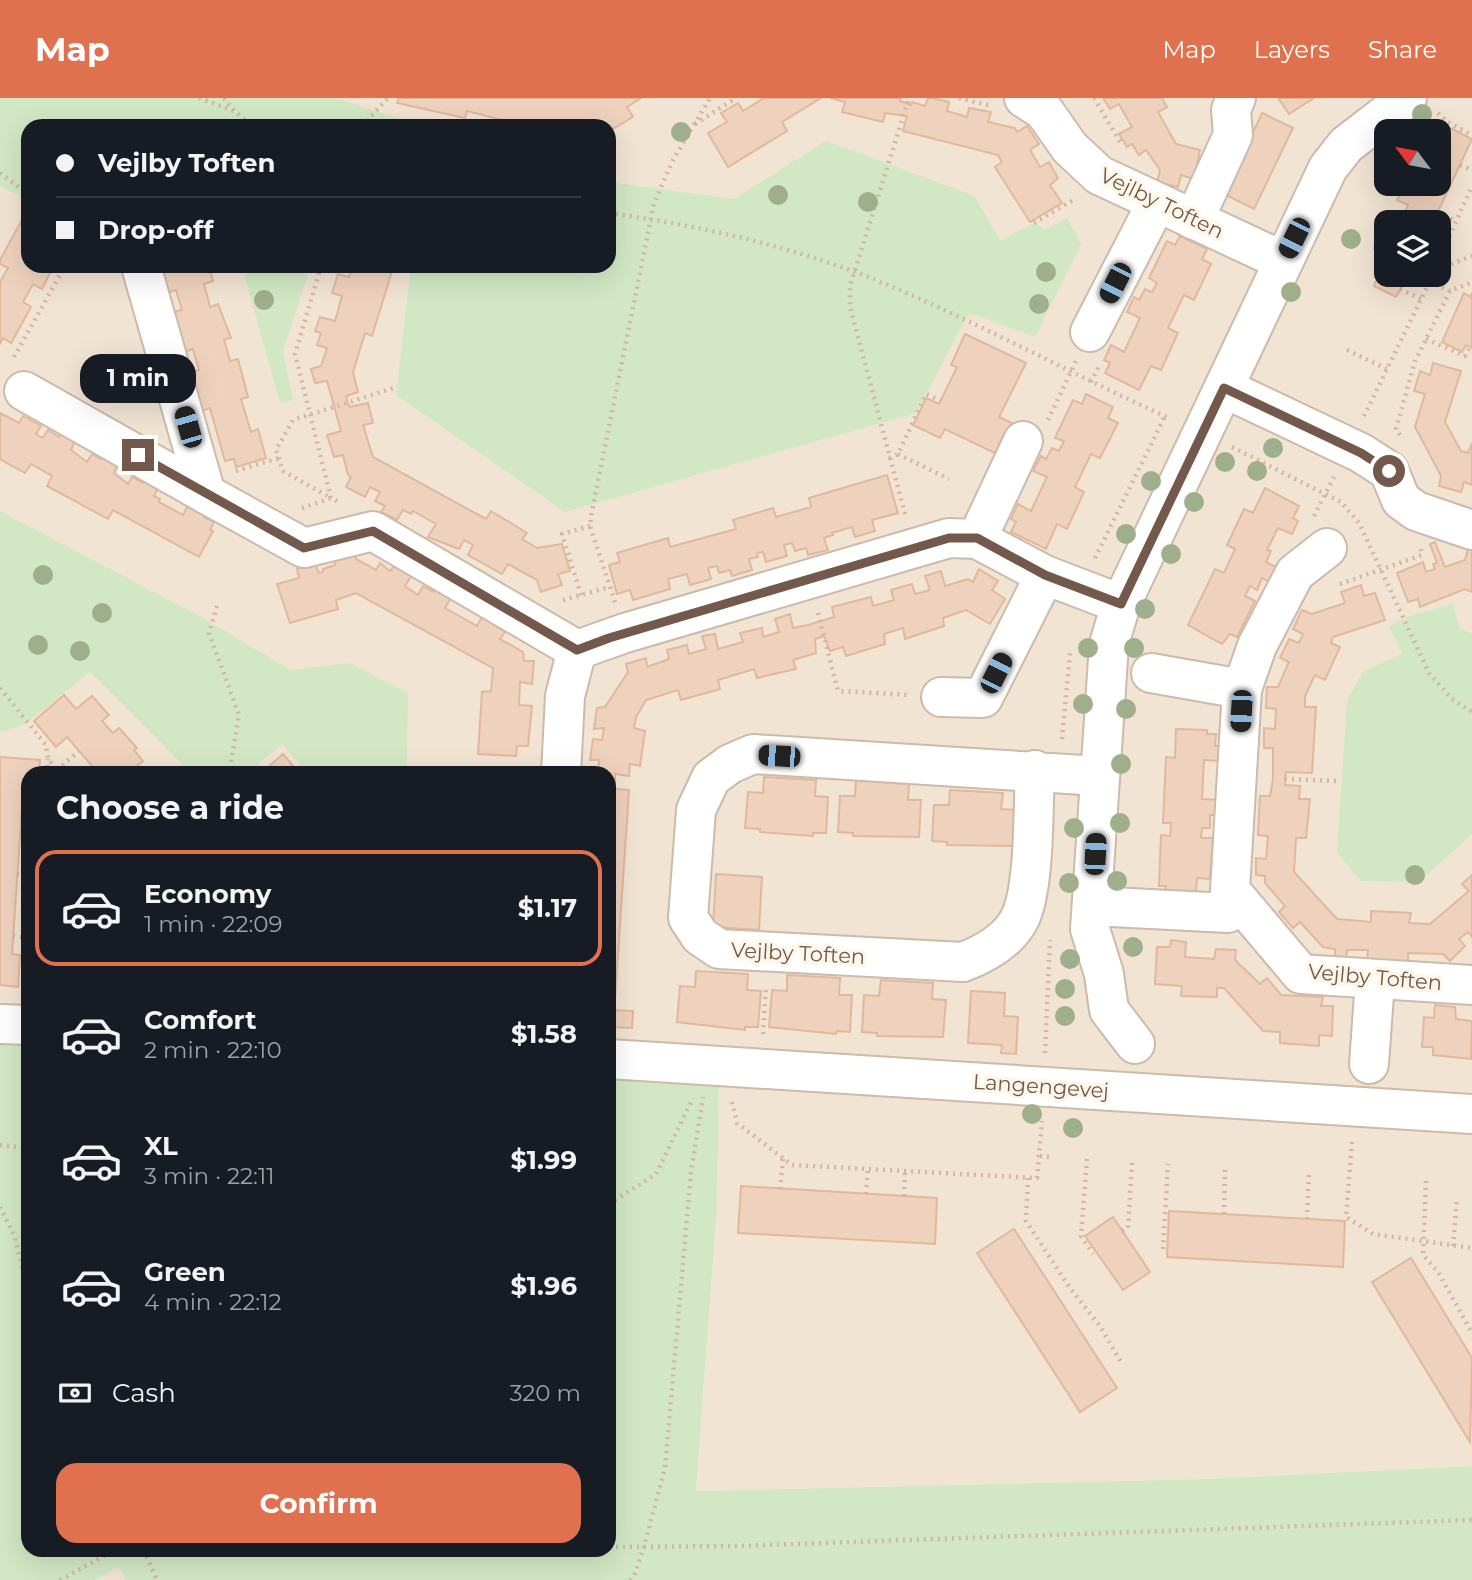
<!DOCTYPE html>
<meta charset="utf-8">
<style>
:root{--surface:#171b24;--page:#242831;--text:#f1f3f6;--muted:#9ea1a6;--line:#363941;--accent:#e0714f}
body{margin:0;font-family:Montserrat,sans-serif;background:var(--page);color:var(--text);height:100vh;display:flex;flex-direction:column;font-size:26px;white-space:nowrap}
*{box-sizing:border-box;margin:0}
p{font-size:23px;color:var(--muted)}
.icon{flex:none;width:38px;height:38px;fill:none;stroke:currentColor;stroke-width:2;stroke-linecap:round;stroke-linejoin:round}
.map{position:relative;flex:1;overflow:hidden}
.side{position:absolute;left:21px;top:668px;width:595px;height:791px;display:flex;flex-direction:column;background:var(--surface);border-radius:21px;box-shadow:0 7px 28px #0002}
.side>*{flex:none}
.banner{position:absolute;left:21px;top:21px;width:595px;height:154px;border-radius:21px;box-shadow:0 7px 28px #0002;display:grid;align-content:center;height:154px;padding:0 35px;background:var(--surface)}
.needle{width:46px;rotate:302deg}
.fabs{position:absolute;left:1374px;top:21px;display:grid;gap:14px}
.fabs a{display:grid;place-items:center;width:77px;height:77px;border-radius:14px;background:var(--surface);box-shadow:0 7px 28px #0002;font-size:35px}
.end{position:absolute;width:32px;height:32px;margin:-16px;border:9px solid #72594b;background:#fff;box-shadow:0 0 0 4px #fff}
.from{border-radius:50%}
.bubble{position:absolute;height:49px;border-radius:21px;background:var(--surface);box-shadow:0 7px 28px #0002;font-size:23px;font-weight:700;line-height:49px;text-align:center}
.car{position:absolute;width:21px;height:42px;margin:-21px -10px;border-radius:9px;box-shadow:0 0 5px 2px #0007;background:linear-gradient(#222 24%,#8ab4d8 0 40%,#222 0 76%,#8ab4d8 0 86%,#222 0)}
.banner b{display:flex;align-items:center;gap:24px;height:66px;font-size:26px}
.banner b+b{border-top:2px solid var(--line)}
.banner i{width:18px;height:18px;background:var(--text)}
ul{padding:0;list-style:none}
li{display:flex;align-items:center;gap:21px;height:116px;margin:0 14px 10px;padding:0 21px;border:4px solid transparent;border-radius:21px}
li div{flex:1}
li b{display:block;font-size:26px}
li em{font-style:normal;font-weight:700}
li.selected{border-color:var(--accent)}
li>.icon{width:63px;height:63px;stroke-width:1.5}
h2{padding:0 35px;font-size:32px;line-height:84px}
.pay{display:flex;align-items:center;gap:18px;height:77px;padding:0 35px;font-size:26px}
.pay p{margin-inline-start:auto}
.primary-button{display:flex;gap:14px;margin-top:auto;padding:14px 35px}
.primary-button a{flex:1;height:80px;border-radius:21px;background:var(--accent);color:#fff;font-size:28px;font-weight:700;line-height:80px;text-align:center}
header{display:flex;align-items:center;gap:42px;box-sizing:border-box;height:98px;padding:0 35px;background:var(--accent);color:#fff}
header strong{font-size:33px}
nav{display:flex;gap:38px;margin-inline-start:auto;font-size:24px}
.map>svg:first-child{display:block}
.residential{fill:#f2e4d3;fill-rule:evenodd}
.green{fill:#d2e8c4}
.building{fill:#efd2bd;stroke:#e1b89e;stroke-width:2}
.lines{fill:none;stroke-linecap:round;stroke-linejoin:round}
.minor-casing{stroke:#ccbaab;stroke-width:42}
.path{stroke:#d4b5a1;stroke-width:4.5;stroke-dasharray:2 5;stroke-linecap:butt}
.minor{stroke:#fff;stroke-width:38}
.tree{fill:#9faf8b}
.route{stroke:#72594b;stroke-width:9}
.labels{text-anchor:middle;dominant-baseline:central;stroke-width:7;stroke-linejoin:round;paint-order:stroke}
.street-label{font-size:21px;fill:#72594b;stroke:#fef7ea}
</style>
<header>
<strong>Map</strong>
<nav><a>Map</a><a>Layers</a><a>Share</a></nav>
</header>
<div class="map">
<svg width="1472" height="1482" viewBox="0 0 1472 1482">
<rect width="100%" height="100%" fill="#fbf3e4"/>
<g class="residential">
<path d="M0 0H1472V1368L1204 1381 696 1393 717 1109 719 984 609 977V676H28V947L0 945ZM28 28H609V168H28ZM1386 33H1438V86H1386ZM1386 124H1438V177H1386Z"/>
<polygon points="119,1468 126,1482 94,1482"/>
</g>
<g class="green">
<polygon points="0,0 336,0 422,28 28,28 27,100 0,89"/>
<polygon points="826,43 975,98 1000,143 1034,125 1045,132 1067,120 1081,146 1035,239 969,215 916,315 565,414 396,297 411,168 609,168 609,84 734,101"/>
<polygon points="242,168 311,168 283,253 293,302 280,305"/>
<polygon points="0,413 201,519 291,572 349,565 408,595 407,675 308,675 282,646 247,675 191,675 90,574 27,625 0,635"/>
<polygon points="1453,506 1460,532 1472,535 1472,736 1419,784 1361,783 1337,754 1347,603 1363,573 1402,556 1389,528 1412,517"/>
<polygon points="0,945 28,947 28,1452 609,1452 609,977 719,983 717,1109 696,1393 1204,1381 1472,1368 1472,1482 126,1482 119,1469 94,1482 0,1482"/>
</g>
<g class="building">
<polygon points="399,0 641,0 627,9 633,19 609,33 609,28 526,28 467,13 465,20 397,5"/>
<polygon points="764,0 821,0 782,24 787,33 728,69 708,35 727,24 721,15 738,5 743,13"/>
<polygon points="830,0 901,0 900,3 911,7 912,4 925,8 928,0 932,0 949,4 947,13 967,19 969,10 991,14 988,24 1015,30 1017,34 1027,28 1039,46 1030,52 1040,69 1049,64 1058,80 1050,87 1062,105 1030,124 995,69 1002,64 998,57 903,33 907,18 885,15 883,24 842,14 845,4"/>
<polygon points="1103,0 1162,0 1167,9 1158,14 1176,46 1200,52 1194,81 1181,77 1178,89 1157,84 1160,72 1146,52 1139,57 1132,46 1127,49 1119,36 1132,29 1119,6 1110,11"/>
<polygon points="1278,0 1314,0 1289,16"/>
<polygon points="1262,15 1293,30 1254,111 1224,96"/>
<polygon points="1446,28 1472,41 1433,124 1400,124 1408,107 1397,102 1403,90 1415,96 1419,86 1438,86 1438,44"/>
<polygon points="28,111 28,168 46,168 52,171 42,191 33,186 23,204 31,209 11,245 3,240 0,246 0,184 8,170 0,166 0,162"/>
<polygon points="1180,138 1207,151 1202,161 1211,166 1194,202 1184,197 1168,230 1178,235 1161,272 1151,268 1139,292 1105,275 1110,265 1104,262 1111,247 1124,254 1140,220 1127,214 1134,199 1139,202 1145,191 1152,194 1157,185 1149,180 1167,143 1175,147"/>
<polygon points="1379,138 1386,142 1386,177 1409,177 1396,199 1374,188 1386,156 1374,150"/>
<polygon points="157,168 209,168 213,183 204,186 210,209 218,206 231,240 224,241 230,263 238,261 248,299 241,301 251,334 258,331 266,360 236,369 234,361 225,363 210,310 201,313 189,275 199,272 193,251 184,254 172,214 182,212 176,192 166,195"/>
<polygon points="352,168 393,170 372,238 365,235 353,274 358,294 346,298 349,309 368,305 373,325 363,327 373,359 486,421 491,413 527,435 522,441 537,450 562,446 570,473 558,476 562,487 541,494 537,482 508,466 502,476 468,457 473,447 464,442 459,451 428,439 436,426 413,413 411,416 403,412 397,422 381,414 385,408 375,403 380,394 370,389 365,399 346,389 351,379 348,377 343,357 334,359 327,337 341,333 327,283 315,285 311,271 321,268 327,250 317,247 321,235 315,233 320,219 335,223 342,198 332,195 338,176 349,179"/>
<polygon points="1464,195 1470,199 1472,195 1472,250 1466,247 1462,254 1442,244"/>
<polygon points="965,236 1026,265 999,319 1016,327 1001,358 945,331 940,340 913,327 926,300 939,306 957,269 951,267"/>
<polygon points="1433,265 1461,273 1445,324 1461,353 1468,355 1472,345 1472,387 1464,384 1461,394 1439,388 1441,378 1415,329 1425,296 1414,293 1420,273 1430,277"/>
<polygon points="1086,296 1113,309 1108,320 1118,325 1100,360 1091,356 1075,389 1084,394 1067,431 1057,426 1046,451 1011,434 1016,424 1011,421 1018,406 1031,413 1047,379 1033,373 1041,358 1046,361 1052,350 1059,353 1064,343 1055,340 1073,302 1082,306"/>
<polygon points="0,315 19,325 23,318 41,328 36,336 43,340 48,332 59,339 62,334 76,341 71,352 87,364 92,356 101,361 104,357 119,365 114,375 128,386 132,379 143,385 147,379 160,386 154,398 160,401 159,404 183,417 190,404 208,413 204,419 214,424 210,432 213,433 199,459 113,412 108,421 47,388 52,378 31,366 25,375 0,361"/>
<polygon points="887,377 898,415 872,422 875,433 855,439 852,429 832,435 833,437 824,440 828,452 808,457 806,450 795,453 792,445 784,447 787,458 766,464 763,454 757,455 758,459 749,461 752,472 732,478 730,472 719,475 717,468 708,470 711,481 690,487 687,476 668,481 670,491 633,502 630,492 617,496 609,467 620,464 617,455 668,440 670,449 736,431 733,422 773,410 776,419 811,409 809,400"/>
<polygon points="1265,390 1299,408 1293,420 1298,423 1292,436 1278,430 1267,452 1271,453 1266,464 1276,469 1269,484 1262,480 1257,492 1250,488 1245,498 1255,503 1237,539 1230,536 1222,546 1188,527 1215,471 1224,475 1235,451 1227,447 1244,411 1253,415"/>
<polygon points="1435,444 1445,469 1465,462 1468,451 1472,452 1472,494 1465,491 1420,509 1418,501 1408,504 1397,475 1423,464 1426,474 1435,471 1433,466 1437,465 1430,446"/>
<polygon points="353,454 356,461 376,472 380,465 390,473 395,467 412,477 405,488 418,497 423,488 434,494 437,488 452,498 445,510 477,528 484,515 497,522 494,527 505,534 500,541 523,554 524,563 534,563 532,586 520,584 519,607 532,608 528,648 517,648 516,658 478,656 482,594 491,593 493,570 356,495 336,502 338,511 290,525 277,486 299,480 297,471 315,465 319,475 323,474 323,471 335,467 334,459"/>
<polygon points="979,471 998,483 992,492 1005,501 990,526 966,512 943,520 944,528 905,541 903,530 884,536 885,546 846,558 843,549 830,553 824,538 815,541 816,555 793,562 796,571 757,580 754,571 718,582 720,591 681,602 678,592 646,602 636,619 634,630 645,633 640,668 630,666 629,678 615,676 615,691 629,692 615,901 609,901 609,676 598,676 599,662 590,662 593,641 602,642 604,630 594,631 597,610 605,609 628,574 626,566 646,560 647,569 669,561 667,552 687,547 689,556 706,551 702,538 715,536 718,551 743,544 740,535 762,530 763,539 779,534 775,521 790,516 793,530 808,527 834,519 832,509 871,499 873,508 894,502 891,492 912,486 915,496 930,492 925,478 941,473 945,488 968,481 973,484"/>
<polygon points="1361,487 1364,498 1375,495 1385,522 1333,539 1331,545 1340,549 1325,582 1315,577 1305,598 1305,609 1316,609 1312,675 1286,674 1285,681 1285,687 1300,688 1299,701 1310,701 1306,740 1296,740 1294,774 1337,821 1371,824 1371,813 1411,815 1409,825 1430,826 1469,793 1462,786 1472,777 1472,839 1468,834 1459,841 1465,848 1450,863 1443,856 1408,855 1408,864 1367,862 1368,852 1347,852 1346,861 1335,860 1335,851 1323,849 1300,824 1293,830 1279,814 1285,808 1265,785 1265,778 1256,777 1256,760 1266,761 1268,738 1258,737 1260,698 1270,698 1273,681 1273,650 1264,650 1264,630 1275,631 1276,611 1266,610 1267,589 1278,589 1289,564 1280,560 1289,541 1299,545 1303,536 1293,531 1302,512 1312,516 1345,505 1341,494"/>
<polygon points="64,597 76,611 92,598 109,617 102,623 113,635 119,630 137,650 134,652 143,663 137,668 143,676 99,676 67,639 56,649 34,623"/>
<polygon points="1176,631 1207,632 1207,636 1216,636 1215,648 1223,648 1222,663 1204,662 1202,701 1218,702 1217,717 1210,717 1210,730 1202,730 1201,740 1213,740 1210,781 1197,780 1196,794 1165,792 1166,788 1159,788 1161,737 1170,738 1171,725 1163,725 1166,659 1175,660"/>
<polygon points="283,656 300,676 260,676"/>
<polygon points="0,659 40,662 39,676 28,676 28,695 23,694 12,856 20,857 18,889 0,887"/>
<polygon points="764,679 816,682 815,698 828,699 826,735 813,735 813,738 760,734 760,731 745,730 748,694 763,695"/>
<polygon points="856,682 909,686 908,702 921,702 919,739 853,738 853,735 838,734 840,698 855,698"/>
<polygon points="950,692 1003,695 1001,711 1015,712 1013,748 947,747 947,744 932,743 934,707 949,707"/>
<polygon points="716,776 762,779 759,832 713,829"/>
<polygon points="1171,842 1186,844 1185,859 1214,861 1216,851 1236,852 1235,862 1260,886 1267,880 1281,897 1323,899 1321,908 1333,908 1332,938 1319,937 1319,948 1280,945 1280,934 1263,933 1224,890 1217,890 1217,899 1181,898 1182,888 1155,886 1157,849 1170,849"/>
<polygon points="696,873 748,876 747,892 761,893 758,929 745,929 745,932 677,924 680,888 695,889"/>
<polygon points="787,877 840,880 839,897 852,897 850,934 837,933 836,936 769,929 772,892 787,893"/>
<polygon points="881,882 933,885 932,901 946,902 943,939 877,938 877,935 862,934 864,897 879,898"/>
<polygon points="971,893 1005,895 1004,918 1018,919 1016,956 1001,955 1002,947 968,945"/>
<polygon points="1435,907 1455,909 1456,921 1472,923 1471,961 1433,957 1433,949 1422,949 1424,919 1434,920"/>
<polygon points="609,912 633,913 632,930 609,929"/>
<polygon points="741,1088 937,1100 935,1146 738,1135"/>
<polygon points="1169,1113 1345,1123 1343,1169 1167,1159"/>
<polygon points="1113,1119 1150,1174 1123,1192 1085,1138"/>
<polygon points="1014,1131 1117,1290 1080,1314 977,1155"/>
<polygon points="1411,1160 1472,1260 1470,1344 1372,1184"/>
</g>
<g class="lines">
<defs>
<g id="minor">
<polyline points="1024,0 1044,13 1070,50 1099,77 1283,163"/>
<polyline points="1194,122 1233,37 1231,12 1236,0"/>
<polyline points="1090,234 1156,106"/>
<polyline points="1224,290 1361,355 1389,373 1401,402 1416,413 1472,432"/>
<polyline points="24,293 206,396 141,168"/>
<polyline points="206,396 304,450 373,433 577,552"/>
<polyline points="977,441 1023,343"/>
<polyline points="1327,450 1295,475 1257,548 1242,591 1230,792 1301,876 1472,887"/>
<polyline points="1151,575 1242,591"/>
<polyline points="941,599 983,600 1045,477"/>
<path d="M1035 672C1033 711 1035 784 1021 818 1010 842 987 855 963 864L719 851 700 838 688 820 696 712 711 680 730 666 753 656 1099 678"/>
<polyline points="561,676 565,598 577,552 625,535 949,440 977,441 1045,477 1121,506"/>
<polyline points="1092,808 1228,815 1230,792"/>
<polyline points="0,926 28,927"/>
<polyline points="1135,946 1109,912 1104,876 1090,831 1109,546 1121,506 1328,70 1346,47 1407,0"/>
<polyline points="609,961 1472,1016"/>
<polyline points="1369,966 1375,883"/>
</g>
</defs>
<use href="#minor" class="minor-casing"/>
<g class="path">
<polyline points="199,0 234,13"/>
<polyline points="224,0 234,13 253,28"/>
<polyline points="959,0 991,8"/>
<polyline points="1094,0 1122,47"/>
<polyline points="1438,15 1447,24 1472,37"/>
<polyline points="695,26 736,0"/>
<polyline points="362,28 388,0"/>
<polyline points="1460,67 1472,72"/>
<polyline points="0,75 28,96"/>
<polyline points="1438,114 1455,123"/>
<path d="M609 115C709 129 809 152 902 193 992 232 1078 279 1167 319"/>
<polyline points="1034,125 1075,101"/>
<polyline points="1438,164 1472,88"/>
<polyline points="321,168 295,256 331,400 340,405"/>
<polyline points="1438,171 1472,158"/>
<polyline points="1429,184 1450,193"/>
<polyline points="1400,191 1421,201"/>
<polyline points="1426,241 1465,258 1469,251"/>
<polyline points="1347,252 1387,271"/>
<polyline points="14,259 65,168"/>
<polyline points="1091,284 1100,266"/>
<polyline points="1364,318 1433,177"/>
<polyline points="1048,322 1076,263"/>
<polyline points="1400,337 1396,331 1415,263 1450,193 1472,184"/>
<polyline points="1232,349 1341,404 1359,425 1429,575 1452,601 1472,614"/>
<polyline points="898,356 949,381"/>
<polyline points="889,360 898,356 926,296 941,303"/>
<polyline points="236,373 279,360"/>
<polyline points="302,410 331,400 283,373 276,352 293,322 397,289"/>
<polyline points="905,416 850,209 850,188 909,0"/>
<polyline points="1314,418 1334,379"/>
<polyline points="1095,460 1165,318"/>
<polyline points="1340,486 1422,457 1421,451"/>
<polyline points="581,497 562,436 590,428"/>
<polyline points="563,502 610,489"/>
<polyline points="615,504 590,428 592,413 654,105 673,62 710,0"/>
<polyline points="217,508 209,535 239,617 229,676"/>
<polyline points="818,515 838,593 909,597"/>
<polyline points="0,590 46,647 48,661 60,676"/>
<polyline points="1062,641 1070,555"/>
<polyline points="57,672 79,653"/>
<polyline points="46,676 48,661"/>
<polyline points="1285,681 1338,683"/>
<polyline points="22,713 28,713"/>
<polyline points="17,776 28,777"/>
<polyline points="13,838 28,840"/>
<polyline points="763,936 766,889"/>
<polyline points="1045,955 1050,842"/>
<polyline points="732,1004 737,1025 792,1067 1037,1080 1042,1023"/>
<polyline points="1352,1044 1346,1119 1373,1136 1472,1150"/>
<polyline points="0,1047 28,1050"/>
<polyline points="1040,1058 1049,1059"/>
<polyline points="1087,1061 1081,1138 1093,1156"/>
<polyline points="1028,1080 1026,1123 1070,1190 1100,1228 1121,1264"/>
<polyline points="1426,1083 1423,1157 1438,1174 1472,1235"/>
<polyline points="780,1091 783,1061"/>
<polyline points="866,1096 868,1071"/>
<polyline points="904,1098 905,1073"/>
<polyline points="609,1106 656,1076 693,1000"/>
<polyline points="0,1109 14,1137 28,1192"/>
<polyline points="1224,1116 1225,1070"/>
<polyline points="1307,1121 1309,1075"/>
<polyline points="1122,1133 1128,1130 1132,1064"/>
<polyline points="1453,1148 1457,1100"/>
<polyline points="1163,1151 1168,1066"/>
<polyline points="609,1449 738,1448 1472,1422"/>
<polyline points="144,1452 157,1482"/>
<polyline points="216,1452 247,1452"/>
<polyline points="60,1482 115,1452"/>
<polyline points="630,1482 634,1478 644,1448 665,1370 691,1074 703,999"/>
</g>
<use href="#minor" class="minor"/>
</g>
<g class="tree">
<circle cx="1422" cy="16" r="10"/>
<circle cx="681" cy="34" r="10"/>
<circle cx="778" cy="97" r="10"/>
<circle cx="868" cy="104" r="10"/>
<circle cx="1351" cy="141" r="10"/>
<circle cx="1046" cy="174" r="10"/>
<circle cx="1291" cy="194" r="10"/>
<circle cx="264" cy="202" r="10"/>
<circle cx="1039" cy="206" r="10"/>
<circle cx="1273" cy="350" r="10"/>
<circle cx="1225" cy="364" r="10"/>
<circle cx="1257" cy="373" r="10"/>
<circle cx="1151" cy="383" r="10"/>
<circle cx="1194" cy="404" r="10"/>
<circle cx="1126" cy="436" r="10"/>
<circle cx="1171" cy="456" r="10"/>
<circle cx="43" cy="477" r="10"/>
<circle cx="1145" cy="511" r="10"/>
<circle cx="102" cy="515" r="10"/>
<circle cx="38" cy="547" r="10"/>
<circle cx="1088" cy="550" r="10"/>
<circle cx="1134" cy="550" r="10"/>
<circle cx="80" cy="553" r="10"/>
<circle cx="1083" cy="606" r="10"/>
<circle cx="1126" cy="611" r="10"/>
<circle cx="1121" cy="666" r="10"/>
<circle cx="1120" cy="725" r="10"/>
<circle cx="1074" cy="730" r="10"/>
<circle cx="1415" cy="777" r="10"/>
<circle cx="1117" cy="783" r="10"/>
<circle cx="1069" cy="785" r="10"/>
<circle cx="1133" cy="849" r="10"/>
<circle cx="1070" cy="861" r="10"/>
<circle cx="1065" cy="891" r="10"/>
<circle cx="1065" cy="918" r="10"/>
<circle cx="1032" cy="1016" r="10"/>
<circle cx="1073" cy="1030" r="10"/>
</g>
<g class="lines">
<polyline class="route" points="138,357 304,450 373,433 577,552 609,540 949,440 977,440 1045,477 1121,506 1224,290 1361,355 1389,373"/>
</g>
<g class="labels">
<g class="street-label">
<text transform="translate(1162 105) rotate(26)">Vejlby Toften</text>
<text transform="translate(798 855) rotate(3)">Vejlby Toften</text>
<text transform="translate(1375 879) rotate(5)">Vejlby Toften</text>
<text transform="translate(1041 988) rotate(4)">Langengevej</text>
</g>
</g>
</svg>
<div class="fabs">
<a><svg class="needle" viewBox="-14 -14 28 28"><path d="M0-13l5 13h-10z" fill="#e53935"/><path d="M0 13l5-13h-10z" fill="#9ea1a6"/></svg></a>
<a><svg class="icon" aria-label="layers" viewBox="0 0 24 24"><path d="M12 4l9 5-9 5-9-5zM3 14l9 5 9-5"/></svg></a>
</div>
<i class="end from" style="left:1389px;top:373px"></i>
<i class="end" style="left:138px;top:357px"></i>
<div class="bubble" style="left:80px;top:256px;width:116px">1 min</div>
<i class="car" style="left:1294px;top:140px;rotate:206deg"></i>
<i class="car" style="left:1115px;top:185px;rotate:207deg"></i>
<i class="car" style="left:188px;top:329px;rotate:344deg"></i>
<i class="car" style="left:996px;top:575px;rotate:27deg"></i>
<i class="car" style="left:1241px;top:613px;rotate:183deg"></i>
<i class="car" style="left:779px;top:658px;rotate:274deg"></i>
<i class="car" style="left:1095px;top:756px;rotate:3deg"></i>
<div class="banner">
<b><i class="from"></i>Vejlby Toften</b>
<b><i></i>Drop-off</b>
</div>
<section class="side">
<h2>Choose a ride</h2>
<ul>
<li class="selected"><svg class="icon" aria-label="car" viewBox="0 0 24 24"><path d="M5 17H2v-5l4-1 3-4h7l3 4 3 1v5h-3M9 17h6M6 11h13"/><circle cx="7" cy="17" r="2"/><circle cx="17" cy="17" r="2"/></svg><div><b>Economy</b><p>1 min · 22:09</p></div><em>$1.17</em></li>
<li><svg class="icon" aria-label="car" viewBox="0 0 24 24"><path d="M5 17H2v-5l4-1 3-4h7l3 4 3 1v5h-3M9 17h6M6 11h13"/><circle cx="7" cy="17" r="2"/><circle cx="17" cy="17" r="2"/></svg><div><b>Comfort</b><p>2 min · 22:10</p></div><em>$1.58</em></li>
<li><svg class="icon" aria-label="car" viewBox="0 0 24 24"><path d="M5 17H2v-5l4-1 3-4h7l3 4 3 1v5h-3M9 17h6M6 11h13"/><circle cx="7" cy="17" r="2"/><circle cx="17" cy="17" r="2"/></svg><div><b>XL</b><p>3 min · 22:11</p></div><em>$1.99</em></li>
<li><svg class="icon" aria-label="car" viewBox="0 0 24 24"><path d="M5 17H2v-5l4-1 3-4h7l3 4 3 1v5h-3M9 17h6M6 11h13"/><circle cx="7" cy="17" r="2"/><circle cx="17" cy="17" r="2"/></svg><div><b>Green</b><p>4 min · 22:12</p></div><em>$1.96</em></li>
</ul>
<div class="pay"><svg class="icon" aria-label="cash" viewBox="0 0 24 24"><path d="M3 7h18v10H3z"/><circle cx="12" cy="12" r="2"/></svg>Cash<p>320 m</p></div>
<div class="primary-button"><a>Confirm</a></div>
</section>
</div>
